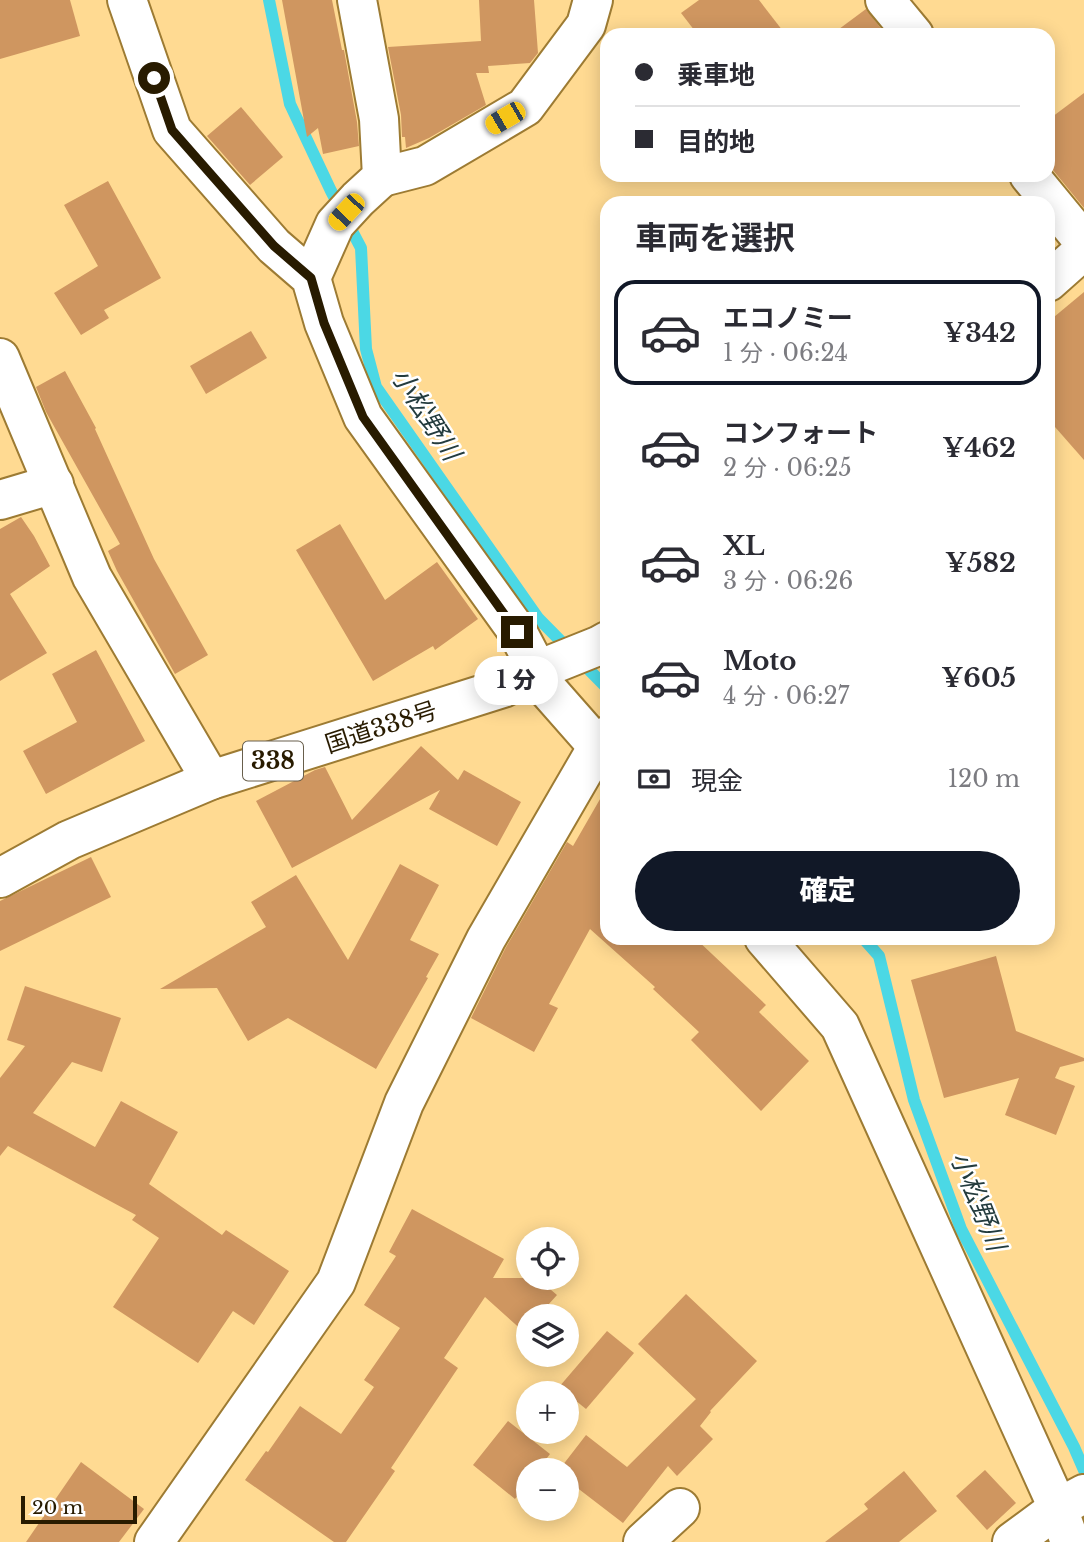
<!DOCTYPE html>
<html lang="ja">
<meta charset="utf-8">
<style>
:root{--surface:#fff;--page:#f2f2f3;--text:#2b2b33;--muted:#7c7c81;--line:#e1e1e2;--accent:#111827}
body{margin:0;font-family:"Libre Baskerville","Noto Sans JP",serif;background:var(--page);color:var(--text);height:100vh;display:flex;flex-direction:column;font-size:26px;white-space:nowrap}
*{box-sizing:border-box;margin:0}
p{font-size:23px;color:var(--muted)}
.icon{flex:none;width:38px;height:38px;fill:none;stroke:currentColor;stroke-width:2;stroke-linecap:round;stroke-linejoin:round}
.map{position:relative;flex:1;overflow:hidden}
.drawer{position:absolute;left:600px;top:196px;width:455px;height:749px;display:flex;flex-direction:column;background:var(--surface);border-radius:21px;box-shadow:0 4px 18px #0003}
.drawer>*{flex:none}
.banner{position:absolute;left:600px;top:28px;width:455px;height:154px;border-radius:21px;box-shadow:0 4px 18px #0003;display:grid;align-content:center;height:154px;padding:0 35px;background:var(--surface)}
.controls{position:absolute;left:516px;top:1227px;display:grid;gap:14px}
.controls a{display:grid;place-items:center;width:63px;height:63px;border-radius:50%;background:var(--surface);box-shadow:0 4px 18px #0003;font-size:35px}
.scale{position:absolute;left:21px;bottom:18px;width:116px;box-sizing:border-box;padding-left:7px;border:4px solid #281b00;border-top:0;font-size:19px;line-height:24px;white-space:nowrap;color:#281b00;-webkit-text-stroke:5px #fff;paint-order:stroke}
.end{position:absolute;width:32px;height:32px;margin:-16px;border:9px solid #281b00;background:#fff;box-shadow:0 0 0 4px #fff}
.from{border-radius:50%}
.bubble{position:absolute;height:49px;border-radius:24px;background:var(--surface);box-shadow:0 4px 18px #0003;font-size:23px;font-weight:800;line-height:49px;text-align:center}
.car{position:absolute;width:21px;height:42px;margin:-21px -10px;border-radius:9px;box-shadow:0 0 5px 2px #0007;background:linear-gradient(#f5c518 24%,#345 0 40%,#f5c518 0 76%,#345 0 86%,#f5c518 0)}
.banner b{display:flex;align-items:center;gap:24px;height:66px;font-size:26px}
.banner b+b{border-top:2px solid var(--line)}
.banner i{width:18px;height:18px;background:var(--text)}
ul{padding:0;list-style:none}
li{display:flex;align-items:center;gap:21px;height:105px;margin:0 14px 10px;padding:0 21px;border:4px solid transparent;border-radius:21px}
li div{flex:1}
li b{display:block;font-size:26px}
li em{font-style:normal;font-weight:800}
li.current{border-color:var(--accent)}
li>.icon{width:63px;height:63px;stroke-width:1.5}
h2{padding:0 35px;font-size:32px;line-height:84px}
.pay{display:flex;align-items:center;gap:18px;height:77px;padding:0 35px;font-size:26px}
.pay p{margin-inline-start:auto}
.primary-button{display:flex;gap:14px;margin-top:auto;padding:14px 35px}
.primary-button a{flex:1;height:80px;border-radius:42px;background:var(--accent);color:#fff;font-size:28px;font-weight:800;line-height:80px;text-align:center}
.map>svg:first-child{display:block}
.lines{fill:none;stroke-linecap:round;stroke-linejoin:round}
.stream{stroke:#4bd8e5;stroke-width:12}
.building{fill:#cf9660}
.minor-casing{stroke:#9d7b33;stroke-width:42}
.trunk-casing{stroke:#9d7b33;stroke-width:42}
.minor{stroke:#fff;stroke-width:38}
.trunk{stroke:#fff;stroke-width:38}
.route{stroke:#281b00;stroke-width:9}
.labels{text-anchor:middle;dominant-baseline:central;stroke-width:5;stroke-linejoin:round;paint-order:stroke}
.shield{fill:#fff;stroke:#685f4c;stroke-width:2}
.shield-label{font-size:23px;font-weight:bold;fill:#281b00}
.street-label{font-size:24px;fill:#281b00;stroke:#fff}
.water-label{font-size:26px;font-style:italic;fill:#233b3d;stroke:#fff}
</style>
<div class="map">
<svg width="1084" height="1542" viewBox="0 0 1084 1542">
<rect width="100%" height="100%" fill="#ffda92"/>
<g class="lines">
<g class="stream">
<polyline points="269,0 290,104 331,191 361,248 366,349 376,387 538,618 607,688"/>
<polyline points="863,938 879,956 914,1100 961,1229 1074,1447 1084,1470"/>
</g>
</g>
<g class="building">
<polygon points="0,0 70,0 80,36 0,59"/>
<polygon points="282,0 332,0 342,50 344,50 357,122 359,146 323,154 318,128 307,137"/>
<polygon points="479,0 534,0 538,53 530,63 488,66 489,73 476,73 486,105 429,138 406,148 405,137 402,137 401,115 388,47 481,41"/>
<polygon points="699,0 759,0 786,35 698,35 681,13"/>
<polygon points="866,9 886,35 831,35"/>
<polygon points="1084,93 1084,208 1048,164 1048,120"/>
<polygon points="241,107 283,157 250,185 207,136"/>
<polygon points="108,181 161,278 104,310 109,318 81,335 54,293 98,266 64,205"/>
<polygon points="1084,292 1084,460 1048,419 1048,322"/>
<polygon points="251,331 267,358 206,394 190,366"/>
<polygon points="65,371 96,428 95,429 154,559 208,655 175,674 117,571 108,551 120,544 46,412 36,387"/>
<polygon points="21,517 34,536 50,566 10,594 47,653 0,681 0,529"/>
<polygon points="340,524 385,600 437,562 478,619 435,650 433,646 373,681 296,550"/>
<polygon points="96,650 145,741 46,794 23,751 77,722 52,674"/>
<polygon points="421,746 458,780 464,770 521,802 497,846 429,809 440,790 292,868 256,801 315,770 325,767 352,820"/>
<polygon points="607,787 607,938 695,938 766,1005 759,1012 809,1061 761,1111 691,1040 699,1032 653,989 655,987 590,929 549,1004 558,1008 534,1052 471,1018 505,949 567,842 573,846"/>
<polygon points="91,857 111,897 0,951 0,901"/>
<polygon points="400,864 439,885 410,940 439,954 426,977 428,978 376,1069 288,1018 248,1041 217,988 160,989 266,927 251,902 296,875 348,960"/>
<polygon points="996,956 1016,1031 1084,1058 1084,1061 1060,1067 1055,1078 1075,1086 1056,1135 1005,1115 1019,1078 944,1098 911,980"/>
<polygon points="25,986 121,1018 102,1072 72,1062 33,1113 95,1147 121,1101 178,1132 149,1184 222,1235 226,1230 289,1271 254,1325 233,1311 198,1363 113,1307 159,1238 132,1220 136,1215 8,1146 0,1156 0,1078 25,1046 7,1040"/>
<polygon points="412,1209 504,1259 493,1278 537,1278 557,1295 538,1316 528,1316 528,1327 524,1332 485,1297 444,1358 458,1368 391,1468 395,1471 346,1542 334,1542 245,1480 266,1451 268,1452 300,1406 341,1434 374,1387 364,1380 400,1328 364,1305 396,1256 389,1252"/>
<polygon points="686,1294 757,1361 710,1411 711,1412 700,1426 713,1439 677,1476 668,1466 623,1523 567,1480 567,1470 559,1470 586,1435 627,1467 696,1399 699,1402 638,1344"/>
<polygon points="607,1331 634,1353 586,1409 559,1387"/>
<polygon points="508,1421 550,1454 538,1470 528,1470 528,1482 515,1499 473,1465"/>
<polygon points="81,1462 144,1509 119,1542 26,1542"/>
<polygon points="985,1470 1016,1503 987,1530 956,1496"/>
<polygon points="904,1471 937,1511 899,1542 825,1542 868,1509 864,1504"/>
</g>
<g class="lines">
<defs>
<g id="minor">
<polyline points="127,0 172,130 274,246 311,278 324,323 363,417 517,631 548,690 607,757"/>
<polyline points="885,0 914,35"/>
<polyline points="1029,175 1084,242"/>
<polyline points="382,177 425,166 525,107 586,25 593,0"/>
<polyline points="311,278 335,224 358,199 382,177 379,119 357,0"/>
<polyline points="0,358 92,577 211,780"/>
<polyline points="0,500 54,484"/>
<polyline points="764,938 840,1026 1058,1508 1070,1542"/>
<polyline points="154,1542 336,1282 404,1103 486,939 598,746 607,736"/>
<polyline points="643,1542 680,1508"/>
<polyline points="1012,1542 1058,1508 1084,1494"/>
</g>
<g id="trunk">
<polyline points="1048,282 1084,250"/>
<polyline points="0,878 69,840 211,780 503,688 538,670 598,646 607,641"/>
</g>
</defs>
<use href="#minor" class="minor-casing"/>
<use href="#trunk" class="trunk-casing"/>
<use href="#minor" class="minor"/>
<use href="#trunk" class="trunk"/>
</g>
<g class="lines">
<polyline class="route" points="154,78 172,130 274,246 311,278 324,323 363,417 517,632"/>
</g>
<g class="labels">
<rect class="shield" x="243" y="741.5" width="60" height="39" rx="5"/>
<g class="shield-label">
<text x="273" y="761">338</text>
</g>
<g class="street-label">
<text transform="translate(381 727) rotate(-18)">国道338号</text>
</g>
<g class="water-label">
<text transform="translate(426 414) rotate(57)">小松野川</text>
<text transform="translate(978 1201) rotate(68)">小松野川</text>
</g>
</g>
</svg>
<div class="controls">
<a><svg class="icon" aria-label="locate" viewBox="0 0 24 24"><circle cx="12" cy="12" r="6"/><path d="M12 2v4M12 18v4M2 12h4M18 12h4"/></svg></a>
<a><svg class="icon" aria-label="layers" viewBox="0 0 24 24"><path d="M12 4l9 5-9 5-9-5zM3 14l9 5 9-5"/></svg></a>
<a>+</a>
<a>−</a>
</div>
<div class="scale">20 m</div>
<i class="end from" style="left:154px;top:78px"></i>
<i class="end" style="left:517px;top:632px"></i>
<div class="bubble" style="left:474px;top:656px;width:84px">1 分</div>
<i class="car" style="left:505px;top:118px;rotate:240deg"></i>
<i class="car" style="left:346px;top:212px;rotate:223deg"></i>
<div class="banner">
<b><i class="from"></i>乗車地</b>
<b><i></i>目的地</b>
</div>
<section class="drawer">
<h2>車両を選択</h2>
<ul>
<li class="current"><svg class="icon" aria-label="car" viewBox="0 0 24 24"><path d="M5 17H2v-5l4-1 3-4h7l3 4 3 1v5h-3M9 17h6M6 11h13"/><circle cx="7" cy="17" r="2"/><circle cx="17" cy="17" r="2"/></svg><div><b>エコノミー</b><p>1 分 · 06:24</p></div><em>¥342</em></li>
<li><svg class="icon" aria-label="car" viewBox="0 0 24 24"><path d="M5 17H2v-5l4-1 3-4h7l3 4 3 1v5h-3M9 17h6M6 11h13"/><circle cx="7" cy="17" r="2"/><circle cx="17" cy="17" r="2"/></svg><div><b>コンフォート</b><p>2 分 · 06:25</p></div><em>¥462</em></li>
<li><svg class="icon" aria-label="car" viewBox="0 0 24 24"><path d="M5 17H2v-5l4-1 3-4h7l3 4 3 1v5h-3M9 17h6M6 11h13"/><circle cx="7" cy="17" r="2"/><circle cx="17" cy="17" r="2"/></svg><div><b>XL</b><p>3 分 · 06:26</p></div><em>¥582</em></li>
<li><svg class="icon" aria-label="car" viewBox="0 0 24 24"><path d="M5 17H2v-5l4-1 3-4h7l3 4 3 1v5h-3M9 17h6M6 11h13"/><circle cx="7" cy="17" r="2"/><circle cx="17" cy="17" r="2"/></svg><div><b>Moto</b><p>4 分 · 06:27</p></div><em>¥605</em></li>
</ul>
<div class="pay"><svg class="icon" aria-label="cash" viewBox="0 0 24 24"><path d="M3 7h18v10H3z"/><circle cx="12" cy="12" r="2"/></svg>現金<p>120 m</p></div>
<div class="primary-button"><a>確定</a></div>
</section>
</div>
